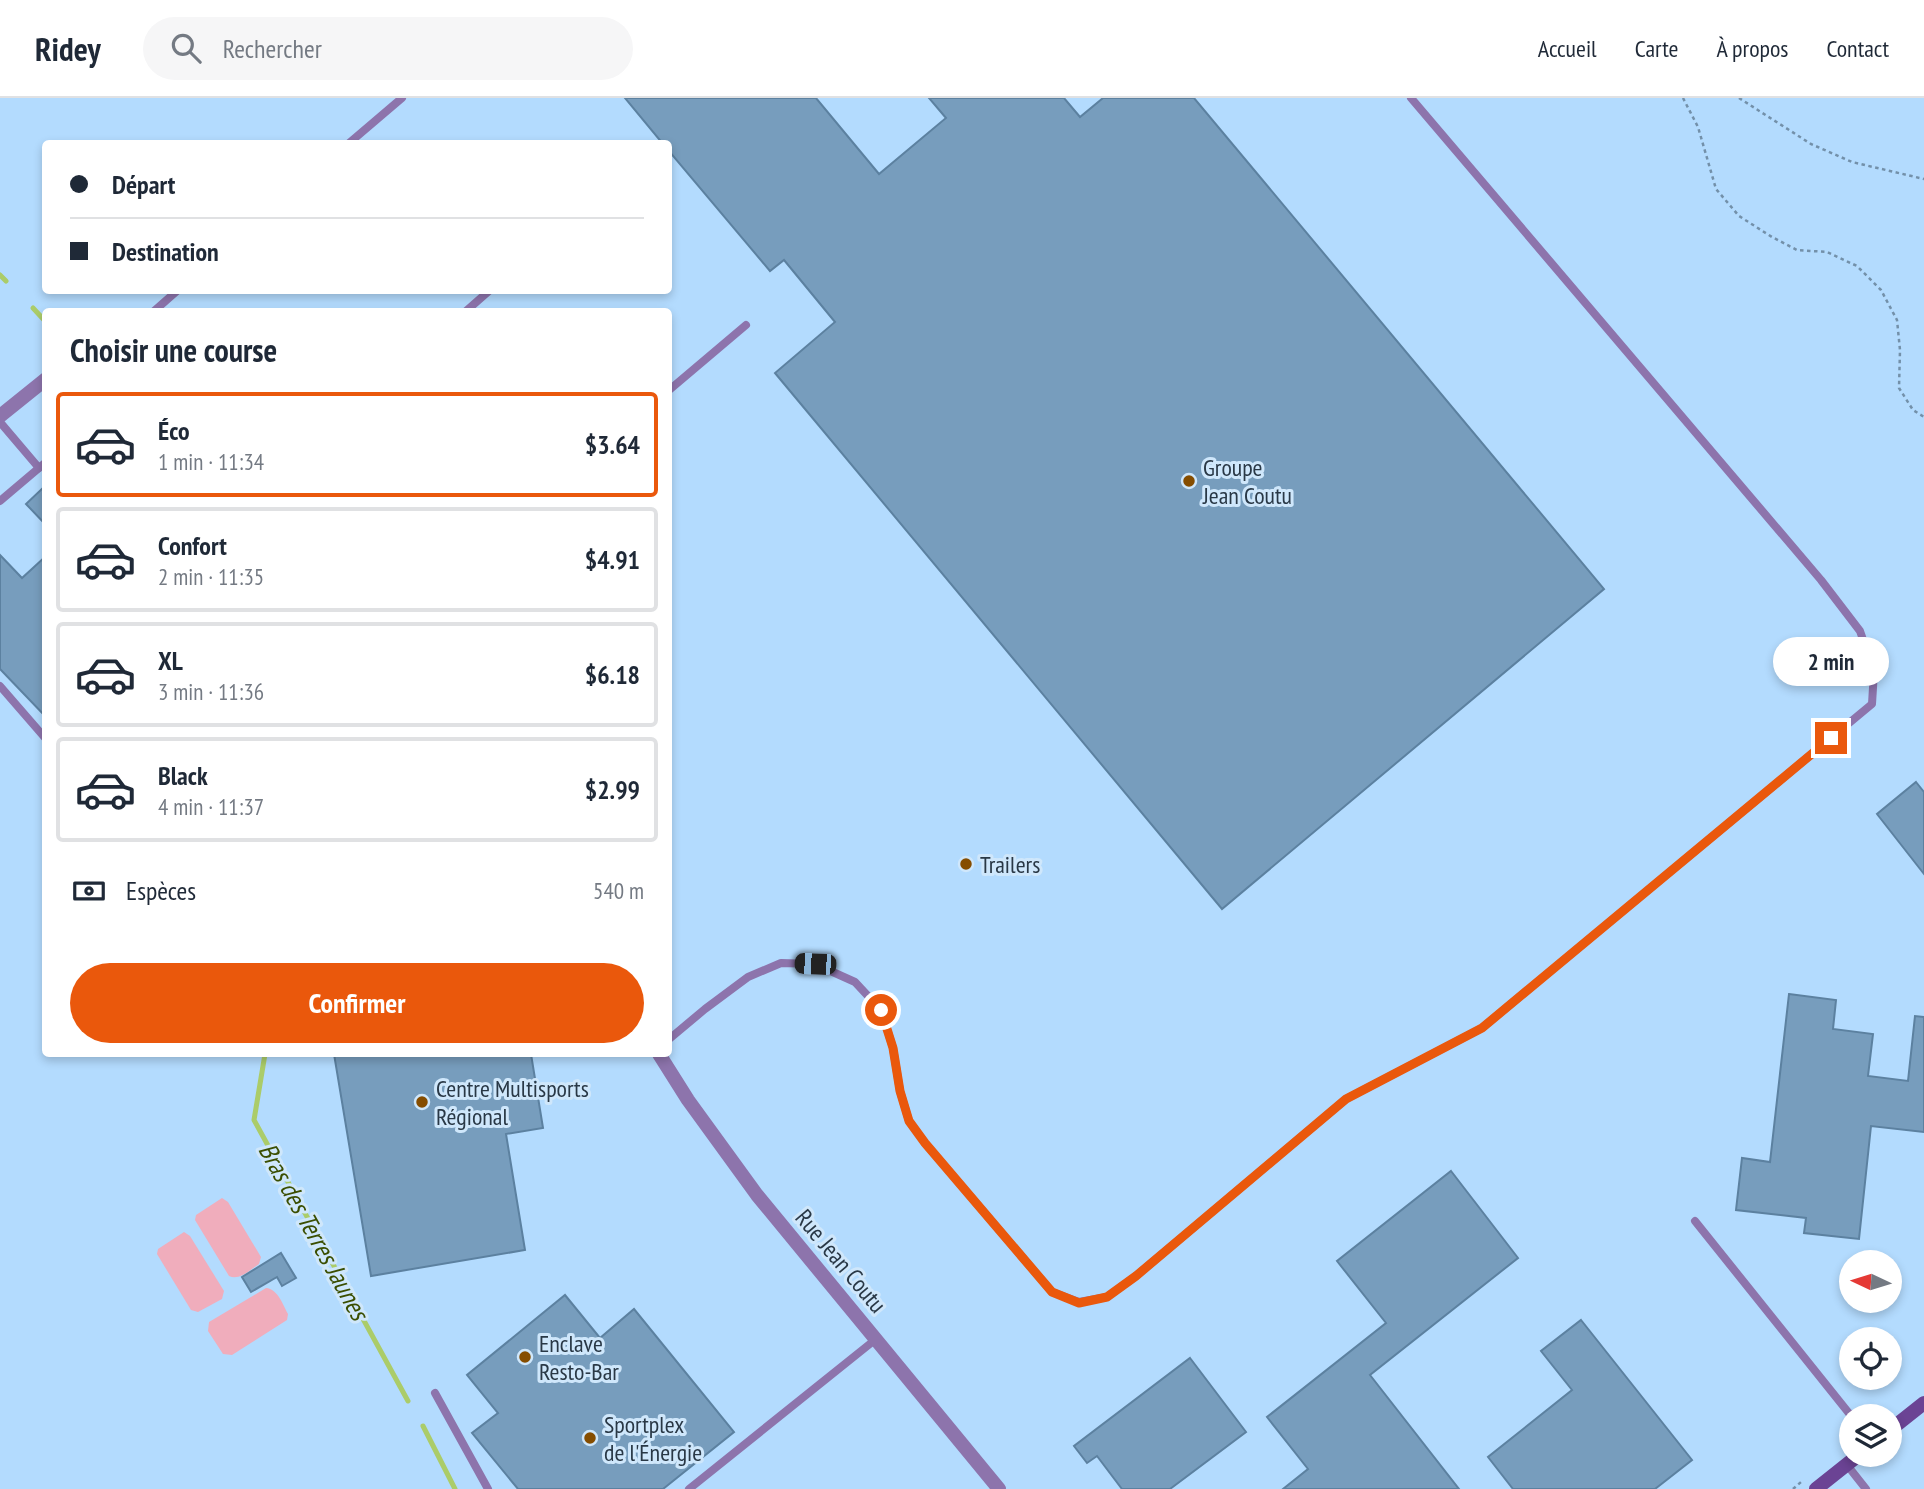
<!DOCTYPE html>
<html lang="fr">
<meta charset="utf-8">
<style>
:root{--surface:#fff;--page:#f6f6f7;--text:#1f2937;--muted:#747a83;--line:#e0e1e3;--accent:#ea580c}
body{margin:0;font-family:"PT Sans Narrow",sans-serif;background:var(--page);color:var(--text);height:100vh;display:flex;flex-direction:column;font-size:26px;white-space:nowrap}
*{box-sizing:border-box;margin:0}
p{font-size:23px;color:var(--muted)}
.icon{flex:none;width:38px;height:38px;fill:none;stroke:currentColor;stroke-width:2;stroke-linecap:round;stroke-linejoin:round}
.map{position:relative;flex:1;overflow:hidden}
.drawer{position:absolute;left:42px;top:210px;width:630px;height:749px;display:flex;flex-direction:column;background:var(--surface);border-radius:7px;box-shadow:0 4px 10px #0003}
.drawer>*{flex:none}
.guide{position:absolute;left:42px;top:42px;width:630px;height:154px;border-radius:7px;box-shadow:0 4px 10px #0003;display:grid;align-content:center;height:154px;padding:0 28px;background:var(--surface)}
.needle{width:46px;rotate:274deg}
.controls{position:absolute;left:1839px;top:1152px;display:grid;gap:14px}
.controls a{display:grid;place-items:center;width:63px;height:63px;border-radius:50%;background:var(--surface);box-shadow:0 4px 10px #0003;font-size:35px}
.end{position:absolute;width:32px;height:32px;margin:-16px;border:9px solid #ea580c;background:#fff;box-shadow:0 0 0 4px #fff}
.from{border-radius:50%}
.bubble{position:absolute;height:49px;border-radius:24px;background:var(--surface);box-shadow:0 4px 10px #0003;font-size:23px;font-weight:600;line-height:49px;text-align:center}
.car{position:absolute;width:21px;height:42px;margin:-21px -10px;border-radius:9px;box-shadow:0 0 5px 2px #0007;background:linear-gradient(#222 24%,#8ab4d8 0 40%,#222 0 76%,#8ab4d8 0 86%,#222 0)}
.guide b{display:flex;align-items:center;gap:24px;height:66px;font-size:26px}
.guide b+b{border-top:2px solid var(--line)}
.guide i{width:18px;height:18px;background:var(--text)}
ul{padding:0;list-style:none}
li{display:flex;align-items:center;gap:21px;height:105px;margin:0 14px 10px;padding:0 14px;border:4px solid var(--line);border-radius:7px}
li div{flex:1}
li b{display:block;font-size:26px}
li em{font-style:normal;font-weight:600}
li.active{border-color:var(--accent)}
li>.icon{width:63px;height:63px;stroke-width:1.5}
h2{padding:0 28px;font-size:32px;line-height:84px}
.pay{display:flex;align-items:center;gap:18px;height:77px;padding:0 28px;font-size:26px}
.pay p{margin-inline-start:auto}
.cta{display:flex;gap:14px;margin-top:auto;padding:14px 28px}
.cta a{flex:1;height:80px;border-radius:42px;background:var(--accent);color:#fff;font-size:28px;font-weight:600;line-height:80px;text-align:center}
header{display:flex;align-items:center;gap:42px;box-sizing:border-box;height:98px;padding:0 35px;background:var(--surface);border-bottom:2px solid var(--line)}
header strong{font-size:33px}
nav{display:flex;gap:38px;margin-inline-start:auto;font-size:24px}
.search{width:490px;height:63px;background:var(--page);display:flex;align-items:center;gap:18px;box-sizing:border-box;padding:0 24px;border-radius:38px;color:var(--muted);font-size:26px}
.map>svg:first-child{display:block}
.green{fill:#f0adbc}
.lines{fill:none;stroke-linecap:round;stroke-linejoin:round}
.stream{stroke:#abcc69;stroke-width:5}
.building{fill:#779dbd;stroke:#5c81a0;stroke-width:2}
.path{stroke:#7390a9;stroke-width:2.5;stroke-dasharray:3.5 3.5;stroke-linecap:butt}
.service{stroke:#8d74ac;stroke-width:8}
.minor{stroke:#8d74ac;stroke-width:14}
.secondary{stroke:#6b4394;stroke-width:14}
.route{stroke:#ea580c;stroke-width:9}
.poi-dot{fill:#854d00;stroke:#cfe7fb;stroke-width:2.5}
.labels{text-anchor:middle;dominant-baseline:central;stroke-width:6;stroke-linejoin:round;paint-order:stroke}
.poi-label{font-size:24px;fill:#293846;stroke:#cfe7fb;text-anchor:start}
.street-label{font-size:24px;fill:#293846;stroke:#cfe7fb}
.water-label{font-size:26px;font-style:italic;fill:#3a4e01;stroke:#cfe7fb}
</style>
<header>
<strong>Ridey</strong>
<div class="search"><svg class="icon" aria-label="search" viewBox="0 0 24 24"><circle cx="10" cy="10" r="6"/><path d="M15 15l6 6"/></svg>Rechercher</div>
<nav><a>Accueil</a><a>Carte</a><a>À propos</a><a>Contact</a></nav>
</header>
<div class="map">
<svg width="1924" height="1391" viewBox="0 0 1924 1391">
<rect width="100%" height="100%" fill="#b3dbfe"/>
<g class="green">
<path d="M222 1100 228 1104 261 1159 259 1166C250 1172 239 1183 229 1178L195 1122 196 1117Z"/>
<polygon points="184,1134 190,1138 224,1193 222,1201 198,1214 191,1212 157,1156 158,1151"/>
<path d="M266 1190C278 1191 283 1207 288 1216L287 1222 232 1257 223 1256 208 1233 209 1224Z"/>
</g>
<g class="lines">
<g class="stream">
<polyline points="0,177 6,183"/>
<polyline points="33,210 46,224"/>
<polyline points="265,956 254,1022 408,1303"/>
<polyline points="423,1328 455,1391"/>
</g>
</g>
<g class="building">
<polygon points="625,0 816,0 879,76 946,20 929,0 1064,0 1080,19 1103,0 1194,0 1604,491 1222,811 775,275 835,224 784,162 770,173 668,52 668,46 663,46"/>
<polygon points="46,387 46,427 26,406"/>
<polygon points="0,457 22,480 46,458 46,619 0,571"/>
<polygon points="1916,684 1924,694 1924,776 1877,716"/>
<polygon points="1789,896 1836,902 1833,931 1873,936 1868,978 1908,983 1915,918 1924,919 1924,1034 1871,1028 1859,1141 1804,1135 1806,1120 1736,1112 1742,1060 1770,1064"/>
<polygon points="334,956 531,956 543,1030 506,1036 525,1152 371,1178"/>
<polygon points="1451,1073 1518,1160 1370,1277 1459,1391 1283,1391 1308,1371 1267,1319 1386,1225 1337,1163"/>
<polygon points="281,1155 296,1180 282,1188 277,1179 251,1194 242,1179"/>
<polygon points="565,1197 600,1240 634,1211 734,1334 663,1391 518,1391 472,1335 498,1315 467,1277"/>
<polygon points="1581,1222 1692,1362 1655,1391 1513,1391 1488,1359 1572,1292 1541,1253"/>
<polygon points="1190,1260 1246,1334 1170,1391 1122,1391 1097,1358 1087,1365 1074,1348"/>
</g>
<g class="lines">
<g class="path">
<polyline points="1683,0 1698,29 1716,91 1739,118 1772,139 1797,152 1827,154 1857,168 1881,192 1897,222 1900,252 1899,290 1913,312 1924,319"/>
<polyline points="1739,0 1811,46 1852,64 1924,81"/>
<polyline points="1793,1391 1801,1384"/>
</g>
<g class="service">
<polyline points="348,46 402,0"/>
<polyline points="153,214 178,192"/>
<polyline points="465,214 490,192"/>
<polyline points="668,293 746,227"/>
<polyline points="0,324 39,370"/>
<polyline points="0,403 46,364"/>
<polyline points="0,588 46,641"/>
<polyline points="668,942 705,911 748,879 781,865 815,866 855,884 881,912 893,950 900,993 909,1023 925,1045 1052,1194 1079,1204 1107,1199 1136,1178 1346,1001 1482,930 1872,606 1874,573 1860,533 1821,482 1411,0"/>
<polyline points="1695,1123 1852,1319"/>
<polyline points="435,1295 488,1391"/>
<polyline points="1847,1367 1866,1391"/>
<polyline points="689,1391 876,1241"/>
</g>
<g class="minor">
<polyline points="0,318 46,281"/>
<polyline points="659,956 688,1002 757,1097 999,1391"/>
</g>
<g class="secondary">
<polyline points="1890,1332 1924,1305"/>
<polyline points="1816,1391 1860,1356"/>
</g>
</g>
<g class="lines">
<polyline class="route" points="881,912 893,950 900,993 909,1023 925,1045 1052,1194 1079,1205 1107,1199 1136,1178 1346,1001 1482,930 1831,640"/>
</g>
<g class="poi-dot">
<circle cx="1189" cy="383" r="7"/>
<circle cx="966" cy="766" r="7"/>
<circle cx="422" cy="1004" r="7"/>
<circle cx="525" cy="1259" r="7"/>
<circle cx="590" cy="1340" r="7"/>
</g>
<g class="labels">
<g class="poi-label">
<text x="1203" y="369">Groupe<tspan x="1203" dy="28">Jean Coutu</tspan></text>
<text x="980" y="766">Trailers</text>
<text x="436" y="990">Centre Multisports<tspan x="436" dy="28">Régional</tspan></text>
<text x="539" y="1245">Enclave<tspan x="539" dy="28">Resto-Bar</tspan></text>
<text x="604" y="1326">Sportplex<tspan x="604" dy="28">de l'Énergie</tspan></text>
</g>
<g class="street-label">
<text transform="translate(841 1163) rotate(50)">Rue Jean Coutu</text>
</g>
<g class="water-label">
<text transform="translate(314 1133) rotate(61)">Bras des Terres Jaunes</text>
</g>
</g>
</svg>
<div class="controls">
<a><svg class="needle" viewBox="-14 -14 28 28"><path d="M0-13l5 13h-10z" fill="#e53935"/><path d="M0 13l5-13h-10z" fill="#747a83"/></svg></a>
<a><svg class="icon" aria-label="locate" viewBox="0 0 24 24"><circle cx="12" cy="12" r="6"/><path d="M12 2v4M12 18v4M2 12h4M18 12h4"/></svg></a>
<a><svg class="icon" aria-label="layers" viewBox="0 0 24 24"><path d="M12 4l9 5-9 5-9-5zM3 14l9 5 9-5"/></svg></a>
</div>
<i class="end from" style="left:881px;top:912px"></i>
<i class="end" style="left:1831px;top:640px"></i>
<div class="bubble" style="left:1773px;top:539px;width:116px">2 min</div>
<i class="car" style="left:815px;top:866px;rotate:272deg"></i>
<div class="guide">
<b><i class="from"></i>Départ</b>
<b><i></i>Destination</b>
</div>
<section class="drawer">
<h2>Choisir une course</h2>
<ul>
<li class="active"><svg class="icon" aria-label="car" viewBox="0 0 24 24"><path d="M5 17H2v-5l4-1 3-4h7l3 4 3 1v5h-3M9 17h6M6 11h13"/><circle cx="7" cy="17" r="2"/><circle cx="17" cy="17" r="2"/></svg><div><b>Éco</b><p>1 min · 11:34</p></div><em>$3.64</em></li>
<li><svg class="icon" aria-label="car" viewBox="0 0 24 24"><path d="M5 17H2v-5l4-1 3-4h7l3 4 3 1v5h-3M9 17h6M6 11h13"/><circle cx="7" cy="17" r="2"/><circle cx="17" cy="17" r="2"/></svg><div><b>Confort</b><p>2 min · 11:35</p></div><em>$4.91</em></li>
<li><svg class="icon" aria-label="car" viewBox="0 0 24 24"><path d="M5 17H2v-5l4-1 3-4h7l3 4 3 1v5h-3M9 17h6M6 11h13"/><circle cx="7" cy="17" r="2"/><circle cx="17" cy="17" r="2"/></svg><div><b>XL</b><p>3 min · 11:36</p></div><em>$6.18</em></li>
<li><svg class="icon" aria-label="car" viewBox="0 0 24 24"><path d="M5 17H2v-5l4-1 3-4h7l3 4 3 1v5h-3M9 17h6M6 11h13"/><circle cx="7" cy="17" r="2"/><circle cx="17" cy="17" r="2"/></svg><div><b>Black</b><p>4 min · 11:37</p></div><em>$2.99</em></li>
</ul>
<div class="pay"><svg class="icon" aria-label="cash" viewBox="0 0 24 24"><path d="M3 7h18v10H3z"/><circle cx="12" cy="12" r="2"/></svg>Espèces<p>540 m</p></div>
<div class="cta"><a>Confirmer</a></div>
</section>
</div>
